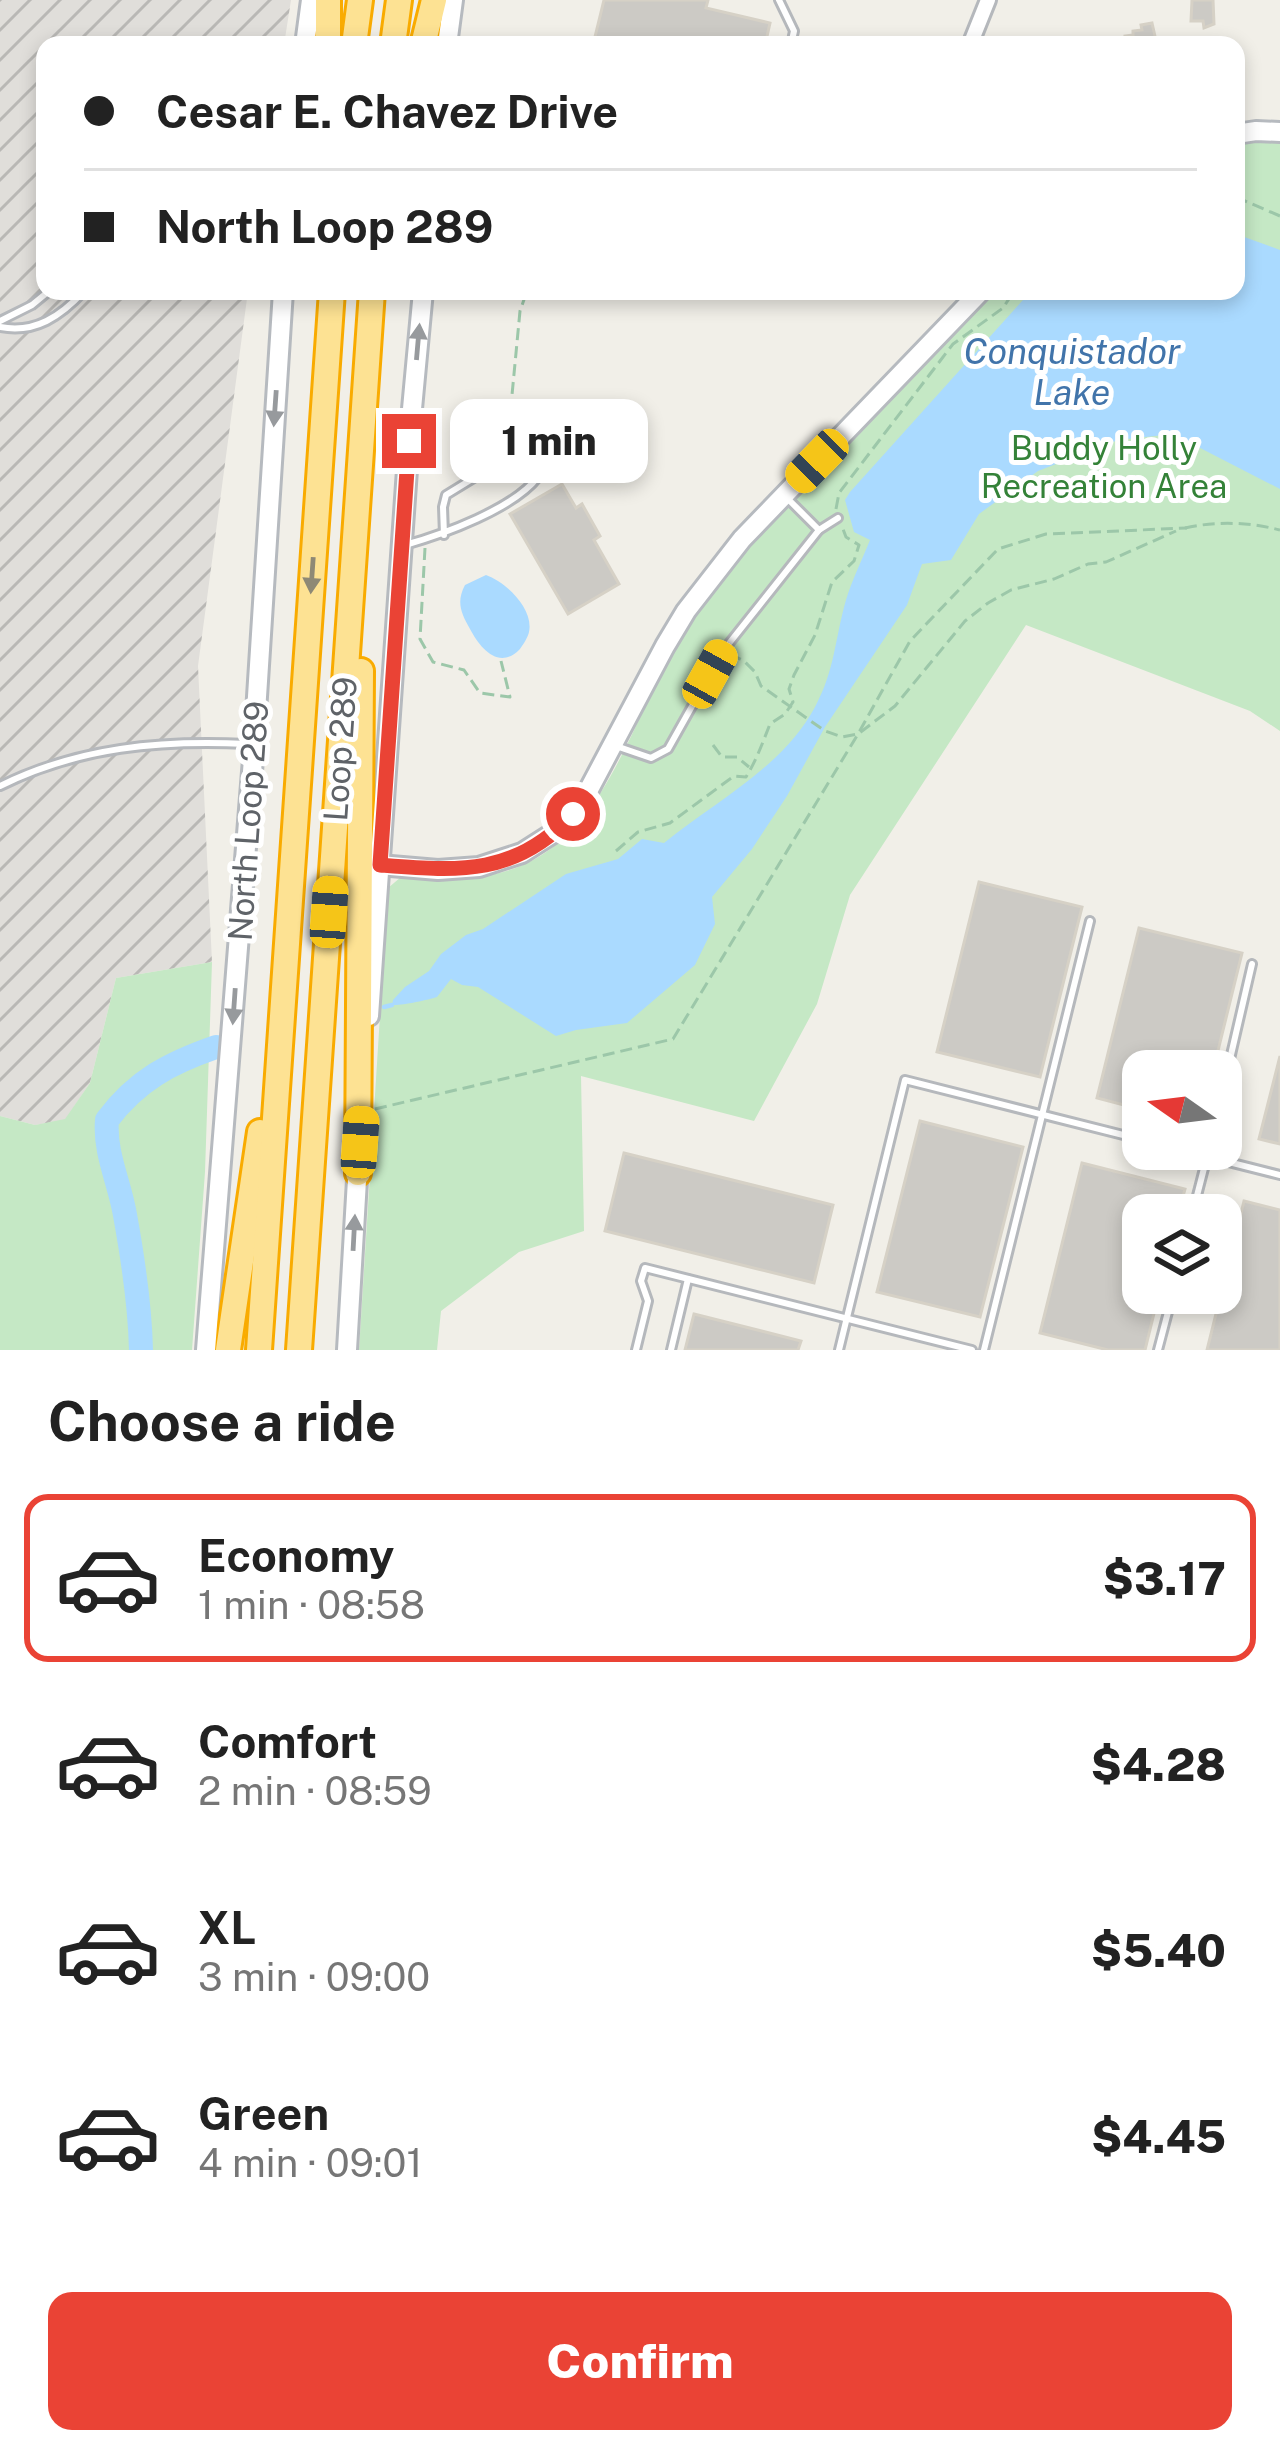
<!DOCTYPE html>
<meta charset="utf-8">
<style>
:root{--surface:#fff;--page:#f6f6f6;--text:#222;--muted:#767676;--line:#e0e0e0;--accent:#ea4335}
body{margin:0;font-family:"Public Sans",sans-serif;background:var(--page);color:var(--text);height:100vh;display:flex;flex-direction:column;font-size:45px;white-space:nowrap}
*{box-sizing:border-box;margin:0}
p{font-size:39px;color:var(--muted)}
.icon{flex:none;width:66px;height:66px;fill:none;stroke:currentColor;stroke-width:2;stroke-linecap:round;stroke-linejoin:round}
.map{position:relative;height:1350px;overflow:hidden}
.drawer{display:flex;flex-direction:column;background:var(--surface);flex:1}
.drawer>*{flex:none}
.guide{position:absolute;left:36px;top:36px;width:1209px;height:264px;border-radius:24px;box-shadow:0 6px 18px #0003;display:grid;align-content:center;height:264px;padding:0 48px;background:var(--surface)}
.needle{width:78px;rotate:284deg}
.fabs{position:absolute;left:1122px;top:1050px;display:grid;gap:24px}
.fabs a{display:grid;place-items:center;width:120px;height:120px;border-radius:24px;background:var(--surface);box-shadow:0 6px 18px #0003;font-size:60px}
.end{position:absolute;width:54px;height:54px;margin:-27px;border:15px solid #ea4335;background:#fff;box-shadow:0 0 0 6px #fff}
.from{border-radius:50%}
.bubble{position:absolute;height:84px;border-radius:24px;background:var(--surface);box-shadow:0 6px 18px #0003;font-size:39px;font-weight:800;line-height:84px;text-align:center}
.car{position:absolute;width:36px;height:72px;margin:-36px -18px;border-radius:15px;box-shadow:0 0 9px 3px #0007;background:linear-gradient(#f5c518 24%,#345 0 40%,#f5c518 0 76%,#345 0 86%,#f5c518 0)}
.guide b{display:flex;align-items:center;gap:42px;height:114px;font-size:45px}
.guide b+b{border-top:3px solid var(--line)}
.guide i{width:30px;height:30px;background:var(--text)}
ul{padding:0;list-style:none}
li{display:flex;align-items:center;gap:36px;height:168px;margin:0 24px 18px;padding:0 24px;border:6px solid transparent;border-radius:24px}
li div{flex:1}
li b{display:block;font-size:45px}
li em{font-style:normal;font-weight:800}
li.on{border-color:var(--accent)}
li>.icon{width:108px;height:108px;stroke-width:1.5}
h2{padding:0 48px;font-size:54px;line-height:144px}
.action{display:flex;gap:24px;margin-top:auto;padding:24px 48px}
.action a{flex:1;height:138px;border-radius:24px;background:var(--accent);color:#fff;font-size:48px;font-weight:800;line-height:138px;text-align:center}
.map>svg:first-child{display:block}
.industrial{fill:url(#industrial-furrows)}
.green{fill:#c5e8c5}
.water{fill:#aadaff}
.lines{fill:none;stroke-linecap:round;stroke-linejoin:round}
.stream{stroke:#aadaff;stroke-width:4.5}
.river{stroke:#aadaff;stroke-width:24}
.building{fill:#cccac5;stroke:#d6d1c6;stroke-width:3}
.lane-casing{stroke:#b5b8bc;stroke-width:12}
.street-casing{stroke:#b5b8bc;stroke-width:20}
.secondary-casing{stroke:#b6babf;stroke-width:24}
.highway-casing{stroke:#f9ab00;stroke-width:30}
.path{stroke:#9cc7a9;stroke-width:3;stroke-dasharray:12 6;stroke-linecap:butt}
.lane{stroke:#fff;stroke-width:6}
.street{stroke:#fff;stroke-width:14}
.secondary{stroke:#fff;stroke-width:18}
.highway{stroke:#fde293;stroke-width:24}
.oneway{fill:#979a9d}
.oneway2{fill:#8e8975}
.route{stroke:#ea4335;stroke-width:15}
.labels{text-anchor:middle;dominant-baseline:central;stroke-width:10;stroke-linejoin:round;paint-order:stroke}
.park-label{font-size:33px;fill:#348238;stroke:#fff}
.street-label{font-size:33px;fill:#5f6368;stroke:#fff}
.water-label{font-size:36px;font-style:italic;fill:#4174aa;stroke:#fff}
</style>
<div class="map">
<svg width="1280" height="1350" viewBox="0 0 1280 1350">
<defs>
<pattern id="industrial-furrows" width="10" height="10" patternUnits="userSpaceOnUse" patternTransform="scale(3)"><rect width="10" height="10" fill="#e0deda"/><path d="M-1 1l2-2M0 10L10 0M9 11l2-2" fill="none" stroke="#b9b8b5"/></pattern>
</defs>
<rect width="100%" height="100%" fill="#f1efe8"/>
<polygon class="industrial" points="0,0 291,0 284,45 45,45 45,291 248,291 198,666 212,962 116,978 90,1083 65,1120 35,1125 0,1116"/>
<g class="green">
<path d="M1265 140 1280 142V731L1250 711 1026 625 850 895 817 1004 754 1121 581 1076 584 1231 519 1252 441 1311 437 1350H359L388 888 401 877C445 880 495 882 535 859 600 823 628 738 661 674 711 579 787 504 862 428 906 383 950 337 995 291H1236V143Z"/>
<polygon points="212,962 205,1172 192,1350 0,1350 0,1116 35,1125 65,1119 90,1083 116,978"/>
</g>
<g class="water">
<path d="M1236 234 1280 250V489L1173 434 1118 440 1038 471 979 514 951 560 922 564 907 605 825 727 787 796 752 849 712 897 715 924 695 965 627 1023 576 1030 556 1036 478 987 462 985 451 979 437 997C428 1000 400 1006 392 1005L393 1000 405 987 429 971 441 954 466 935 483 929 566 874 618 859 642 839 664 843C716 801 783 767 815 707 835 670 835 638 846 600 852 580 862 560 870 540L854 532 845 500 850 492 1031 291H1236Z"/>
<path d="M486 575C506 582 534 609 529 632 528 637 523 645 520 649 499 671 480 648 470 629 461 613 456 602 465 585Z"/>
</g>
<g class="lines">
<polyline class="stream" points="384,1007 392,1005"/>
<path class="river" d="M141 1350C140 1306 133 1259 125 1215 120 1184 104 1152 107 1120 137 1080 170 1063 216 1047"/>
</g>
<g class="building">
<polygon points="604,0 708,0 706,8 770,23 765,45 593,45"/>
<polygon points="1192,0 1213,0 1214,24 1204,28 1203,21 1191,21"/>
<polygon points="1152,23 1157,45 1126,45 1125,36 1133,35 1133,31 1142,30 1141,25"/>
<polygon points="562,484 576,508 582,504 600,536 594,540 619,584 568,614 510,514"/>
<polygon points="979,882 1082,907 1040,1077 937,1052"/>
<polygon points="1139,928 1242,953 1213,1071 1143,1071 1143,1110 1097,1098"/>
<polygon points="1280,1056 1280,1144 1259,1139"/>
<polygon points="920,1121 1023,1147 980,1317 877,1292"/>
<polygon points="624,1153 833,1205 814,1283 605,1231"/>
<polygon points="1082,1163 1185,1189 1178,1215 1143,1215 1143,1293 1159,1293 1145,1350 1108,1350 1040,1333"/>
<polygon points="1244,1201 1280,1210 1280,1350 1207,1350"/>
<polygon points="694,1314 801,1341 798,1350 685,1350"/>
</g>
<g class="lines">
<defs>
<g id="lane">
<polyline points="779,0 794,31 791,45"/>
<polyline points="0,321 32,305 49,291"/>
<path d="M0 327C35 334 61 316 84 291"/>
<polyline points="819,530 838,518"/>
<path d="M405 545C444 534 513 509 538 477L524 450 516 452 446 495 443 507 444 535"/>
<polyline points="616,746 651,758 668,749 723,651 819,530 785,496"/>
<path d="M0 786C79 747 160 740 247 744"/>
<polyline points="1221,1098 1252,964"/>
<polyline points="1177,1149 1280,1175"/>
<polyline points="1192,1215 1209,1149"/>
<polyline points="636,1350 648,1301 641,1281 645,1268 972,1350"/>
<polyline points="671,1350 688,1279"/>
<polyline points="839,1350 905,1080 1143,1140"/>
<polyline points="984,1350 1090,921"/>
<polyline points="1158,1350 1173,1293"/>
</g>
<polyline id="street" points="970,45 988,0"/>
<g id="secondary">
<polyline points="305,45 311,0"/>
<polyline points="447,45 453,0"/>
<polyline points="1236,134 1256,131 1280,132"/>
<polyline points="379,865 438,870 479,867 522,853 558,830 586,795 665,646 686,611 742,539 981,291"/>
<polyline points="369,1016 409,441 423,291"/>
<polyline points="206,1350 253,759 283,291"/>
<polyline points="347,1350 358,1163"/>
</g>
<g id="highway">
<polyline points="328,0 328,45"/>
<polyline points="354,45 360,0"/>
<polyline points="393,45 399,0"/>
<polyline points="423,45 434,0"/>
<polyline points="358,1173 361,671"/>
<polyline points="228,1350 260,1132"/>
<polyline points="259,1350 332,291"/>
<polyline points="299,1350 372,291"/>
</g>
</defs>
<use href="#lane" class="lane-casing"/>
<use href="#street" class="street-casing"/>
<use href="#secondary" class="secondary-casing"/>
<use href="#highway" class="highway-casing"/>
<g class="path">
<polyline points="1236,197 1280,216"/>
<polyline points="520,429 512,395 520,311 527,291"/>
<polyline points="836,509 839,493 953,344 1003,308 1014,291"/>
<path d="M1185 528C1216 521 1249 522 1280 530"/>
<polyline points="425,548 420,639 433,662 464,670 480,693 510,697 501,661"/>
<polyline points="730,654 744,661 755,672 761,686 825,731 842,737 858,734 895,706 965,621 988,603 1011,590 1054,579 1088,564 1106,562 1176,531"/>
<polyline points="713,745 722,757 737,757 749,767"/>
<path d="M616 851 638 832 670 823 734 776 746 777C757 759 762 744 770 724L785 714 793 702 789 689 794 675 815 635 832 582 854 561 859 545 846 537 843 529"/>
<polyline points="375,1109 673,1039 858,734 910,641 998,549 1046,534 1187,528"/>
</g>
<use href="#lane" class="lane"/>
<use href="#street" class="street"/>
<use href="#secondary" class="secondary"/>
<use href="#highway" class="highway"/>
</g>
<defs><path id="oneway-solid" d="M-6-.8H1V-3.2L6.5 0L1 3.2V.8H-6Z" transform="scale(3)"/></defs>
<g class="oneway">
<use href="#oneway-solid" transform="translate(418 342) rotate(-85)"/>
<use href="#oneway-solid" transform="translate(275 408) rotate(94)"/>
<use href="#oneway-solid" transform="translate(234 1006) rotate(94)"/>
<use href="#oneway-solid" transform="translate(354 1233) rotate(-87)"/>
</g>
<use class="oneway2" href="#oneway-solid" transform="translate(312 575) rotate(94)"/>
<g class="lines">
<path class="route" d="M409 441 380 865C457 871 515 877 573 814"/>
</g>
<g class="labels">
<g class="park-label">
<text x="1104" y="448">Buddy Holly<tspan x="1104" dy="38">Recreation Area</tspan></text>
</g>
<g class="street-label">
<text transform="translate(340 749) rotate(-86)">Loop 289</text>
<text transform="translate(248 821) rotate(-86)">North Loop 289</text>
</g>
<g class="water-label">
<text x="1072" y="351">Conquistador<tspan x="1072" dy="41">Lake</tspan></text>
</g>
</g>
</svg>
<div class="fabs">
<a><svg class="needle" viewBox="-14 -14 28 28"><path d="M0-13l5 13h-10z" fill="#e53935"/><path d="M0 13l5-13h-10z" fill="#767676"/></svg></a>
<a><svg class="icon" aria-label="layers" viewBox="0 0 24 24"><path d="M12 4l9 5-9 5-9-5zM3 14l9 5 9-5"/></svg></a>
</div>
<i class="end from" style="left:573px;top:814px"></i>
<i class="end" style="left:409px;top:441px"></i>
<div class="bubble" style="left:450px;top:399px;width:198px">1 min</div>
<i class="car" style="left:817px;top:461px;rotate:224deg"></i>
<i class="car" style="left:710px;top:674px;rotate:29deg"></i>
<i class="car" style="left:329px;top:912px;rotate:4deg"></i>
<i class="car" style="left:360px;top:1142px;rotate:4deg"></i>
<div class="guide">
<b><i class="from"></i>Cesar E. Chavez Drive</b>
<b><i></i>North Loop 289</b>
</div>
</div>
<section class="drawer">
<h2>Choose a ride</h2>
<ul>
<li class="on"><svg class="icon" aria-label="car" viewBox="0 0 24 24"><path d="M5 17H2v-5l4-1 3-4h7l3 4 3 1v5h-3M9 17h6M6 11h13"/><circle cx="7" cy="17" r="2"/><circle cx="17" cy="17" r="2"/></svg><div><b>Economy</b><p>1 min · 08:58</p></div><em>$3.17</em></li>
<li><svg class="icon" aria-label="car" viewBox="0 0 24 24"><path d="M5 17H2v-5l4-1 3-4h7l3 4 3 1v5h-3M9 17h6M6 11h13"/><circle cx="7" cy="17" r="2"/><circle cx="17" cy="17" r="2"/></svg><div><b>Comfort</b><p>2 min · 08:59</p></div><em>$4.28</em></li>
<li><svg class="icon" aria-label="car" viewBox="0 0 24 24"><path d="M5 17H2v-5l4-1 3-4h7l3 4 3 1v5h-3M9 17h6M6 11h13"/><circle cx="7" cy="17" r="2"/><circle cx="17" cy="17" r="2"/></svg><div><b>XL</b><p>3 min · 09:00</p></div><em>$5.40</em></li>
<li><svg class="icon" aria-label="car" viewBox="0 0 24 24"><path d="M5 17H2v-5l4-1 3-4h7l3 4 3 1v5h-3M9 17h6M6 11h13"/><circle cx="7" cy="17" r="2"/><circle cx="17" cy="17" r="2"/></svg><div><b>Green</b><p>4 min · 09:01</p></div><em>$4.45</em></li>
</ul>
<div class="action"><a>Confirm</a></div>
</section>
